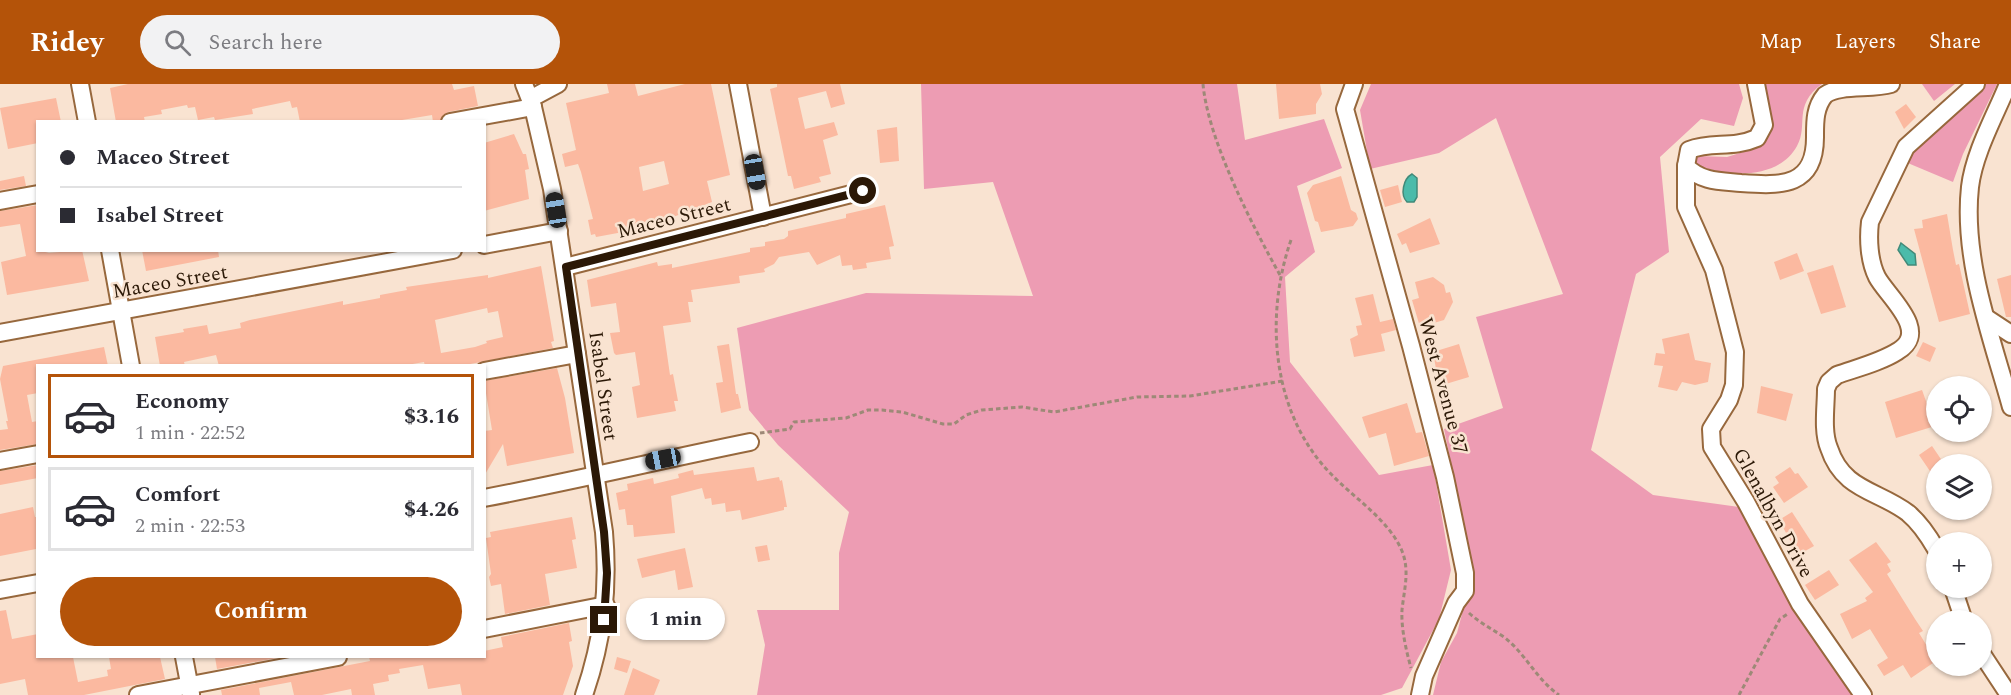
<!DOCTYPE html>
<meta charset="utf-8">
<style>
:root{--surface:#fff;--page:#f2f2f3;--text:#2b2b33;--muted:#7c7c81;--line:#e1e1e2;--accent:#b45309}
body{margin:0;font-family:Spectral,serif;background:var(--page);color:var(--text);height:100vh;display:flex;flex-direction:column;font-size:22px;white-space:nowrap}
*{box-sizing:border-box;margin:0}
p{font-size:20px;color:var(--muted)}
.icon{flex:none;width:33px;height:33px;fill:none;stroke:currentColor;stroke-width:2;stroke-linecap:round;stroke-linejoin:round}
.map{position:relative;flex:1;overflow:hidden}
.details{position:absolute;left:36px;top:280px;width:450px;height:294px;display:flex;flex-direction:column;background:var(--surface);border-radius:0px;box-shadow:0 2px 4px #0004}
.details>*{flex:none}
.banner{position:absolute;left:36px;top:36px;width:450px;height:132px;border-radius:0px;box-shadow:0 2px 4px #0004;display:grid;align-content:center;height:132px;padding:0 24px;background:var(--surface)}
.controls{position:absolute;left:1926px;top:292px;display:grid;gap:12px}
.controls a{display:grid;place-items:center;width:66px;height:66px;border-radius:50%;background:var(--surface);box-shadow:0 2px 4px #0004;font-size:30px}
.end{position:absolute;width:27px;height:27px;margin:-14px;border:8px solid #2b1806;background:#fff;box-shadow:0 0 0 3px #fff}
.from{border-radius:50%}
.bubble{position:absolute;height:42px;border-radius:21px;background:var(--surface);box-shadow:0 2px 4px #0004;font-size:20px;font-weight:700;line-height:42px;text-align:center}
.car{position:absolute;width:18px;height:36px;margin:-18px -9px;border-radius:8px;box-shadow:0 0 4px 2px #0007;background:linear-gradient(#222 24%,#8ab4d8 0 40%,#222 0 76%,#8ab4d8 0 86%,#222 0)}
.banner b{display:flex;align-items:center;gap:21px;height:57px;font-size:22px}
.banner b+b{border-top:2px solid var(--line)}
.banner i{width:15px;height:15px;background:var(--text)}
ul{padding:10px 0 0;list-style:none}
li{display:flex;align-items:center;gap:18px;height:84px;margin:0 12px 9px;padding:0 12px;border:3px solid var(--line);border-radius:0px}
li div{flex:1}
li b{display:block;font-size:22px}
li em{font-style:normal;font-weight:700}
li.active{border-color:var(--accent)}
li>.icon{width:54px;height:54px;stroke-width:1.5}
.primary-button{display:flex;gap:12px;margin-top:auto;padding:12px 24px}
.primary-button a{flex:1;height:69px;border-radius:36px;background:var(--accent);color:#fff;font-size:24px;font-weight:700;line-height:69px;text-align:center}
header{display:flex;align-items:center;gap:36px;box-sizing:border-box;height:84px;padding:0 30px;background:var(--accent);color:#fff}
header strong{font-size:28px}
nav{display:flex;gap:33px;margin-inline-start:auto;font-size:21px}
.search{width:420px;height:54px;background:var(--page);display:flex;align-items:center;gap:15px;box-sizing:border-box;padding:0 21px;border-radius:33px;color:var(--muted);font-size:22px}
.map>svg:first-child{display:block}
.green{fill:#ed9cb3}
.water{fill:#4bbbaa;stroke:#418a79;stroke-width:1.5}
.building{fill:#fbb9a0;fill-rule:evenodd}
.lines{fill:none;stroke-linecap:round;stroke-linejoin:round}
.minor-casing{stroke:#97683d;stroke-width:20}
.path{stroke:#9d8977;stroke-width:3;stroke-dasharray:4.5 3;stroke-linecap:butt}
.minor{stroke:#fff;stroke-width:16}
.route{stroke:#2b1806;stroke-width:8}
.labels{text-anchor:middle;dominant-baseline:central;stroke-width:5;stroke-linejoin:round;paint-order:stroke}
.street-label{font-size:20px;fill:#2b1806;stroke:#f9e3d1}
</style>
<header>
<strong>Ridey</strong>
<div class="search"><svg class="icon" aria-label="search" viewBox="0 0 24 24"><circle cx="10" cy="10" r="6"/><path d="M15 15l6 6"/></svg>Search here</div>
<nav><a>Map</a><a>Layers</a><a>Share</a></nav>
</header>
<div class="map">
<svg width="2011" height="611" viewBox="0 0 2011 611">
<rect width="100%" height="100%" fill="#f9e3d1"/>
<g class="green">
<polygon points="921,0 1237,0 1245,56 1324,35 1342,84 1297,102 1315,168 1285,193 1290,278 1379,391 1433,381 1451,486 1439,535 1402,604 1381,611 757,611 765,561 757,526 839,526 839,469 849,428 778,361 749,326 737,244 866,209 1033,212 993,98 924,105"/>
<polygon points="1371,0 1739,0 1743,14 1734,42 1701,35 1660,73 1669,168 1636,190 1591,366 1653,411 1739,423 1810,551 1852,611 1433,611 1441,578 1457,549 1473,488 1444,345 1503,324 1476,233 1563,210 1496,34 1439,69 1370,85 1360,26"/>
<path d="M1765 0H1822C1792 22 1809 41 1797 62 1778 97 1722 94 1691 78L1698 72 1727 73 1756 64 1770 40Z"/>
<polygon points="1922,0 1955,0 1934,17"/>
<polygon points="1983,0 1997,0 1963,70 1953,98 1903,77"/>
</g>
<g class="water">
<path d="M1412 90 1417 94V113L1414 118H1407C1400 111 1403 95 1412 90Z"/>
<polygon points="1901,159 1915,170 1916,181 1908,181 1898,166"/>
</g>
<g class="building">
<polygon points="128,0 452,0 454,6 474,2 478,22 448,28 440,38 433,38 432,31 390,38 300,38 297,23 292,24 290,17 252,25 253,30 215,36 214,33 198,36 195,23 188,24 187,21 161,26 162,30 144,33 145,38 116,38 110,4"/>
<path d="M607 0H635L638 12 685 0H711L730 91 707 97 712 118 668 135 633 140 634 146 596 153 595 150 591 151 588 136 593 135 581 88 578 80 565 83 562 70 576 66 566 19 609 9ZM664 77 669 100 643 107 639 83Z"/>
<polygon points="777,0 840,0 845,20 831,24 826,7 798,14 805,45 834,38 838,51 823,56 831,90 819,93 821,98 794,105 791,92 788,92 770,5 777,3"/>
<polygon points="1276,0 1320,0 1322,10 1316,20 1316,30 1279,35"/>
<polygon points="56,14 61,38 38,38 38,59 8,65 0,24"/>
<polygon points="1906,20 1916,33 1904,45 1895,28"/>
<polygon points="897,43 899,77 880,79 877,46"/>
<polygon points="514,50 523,70 526,70 529,85 525,86 529,115 484,127 484,59"/>
<polygon points="24,92 26,102 0,106 0,97"/>
<polygon points="1341,92 1351,126 1356,129 1358,135 1353,142 1321,148 1318,138 1315,137 1307,109 1313,101"/>
<polygon points="1398,101 1402,118 1385,123 1380,106"/>
<polygon points="38,121 38,166 49,169 82,166 89,197 7,211 1,178 26,172 20,140 0,143 0,127"/>
<polygon points="885,121 894,162 889,163 891,175 866,179 867,184 853,186 852,181 842,182 840,171 817,181 809,168 779,173 774,180 764,185 765,188 739,192 740,199 691,206 693,218 688,218 691,238 663,242 670,291 673,290 678,317 674,317 676,327 637,334 632,303 640,301 635,268 616,271 614,269 610,249 620,248 616,219 591,223 587,196 657,178 658,182 672,180 672,184 750,168 750,164 765,162 765,158 784,155 788,152 788,147 846,134 846,130"/>
<polygon points="1947,130 1953,166 1956,181 1959,180 1970,230 1939,238 1914,145 1923,144 1922,136"/>
<polygon points="1430,134 1440,160 1410,169 1406,159 1402,161 1397,150"/>
<polygon points="142,166 218,166 219,173 146,187"/>
<polygon points="1797,169 1804,187 1780,196 1774,178"/>
<polygon points="1833,181 1846,223 1821,230 1807,189"/>
<path d="M541 182 554 257 551 258 553 264 460 282H425L424 278 401 282H219L216 271 184 278 185 282H160L155 253 184 248 183 245 207 241 209 250 241 244 240 239 250 236 343 217V221L380 214V211L407 206 406 203 488 191V194ZM487 224 488 229 498 227 503 253 486 257 487 259 475 263 441 269 435 236Z"/>
<polygon points="2011,191 2011,233 2006,233 1997,195"/>
<polygon points="1433,193 1444,201 1446,209 1450,208 1453,218 1444,236 1420,243 1412,216 1419,214 1415,198"/>
<polygon points="1373,210 1380,238 1393,235 1396,246 1381,250 1385,267 1354,273 1350,255 1358,251 1356,242 1362,241 1355,214"/>
<polygon points="1689,249 1695,276 1711,279 1708,298 1695,301 1682,298 1677,307 1658,303 1663,282 1654,281 1656,269 1665,270 1662,255"/>
<polygon points="1923,258 1936,264 1930,278 1916,272"/>
<polygon points="729,260 736,310 738,310 741,324 721,329 716,299 723,298 717,262"/>
<polygon points="1459,260 1469,293 1439,302 1433,268"/>
<polygon points="104,263 108,282 38,282 38,309 27,311 32,338 38,337 38,360 0,366 0,346 8,345 6,337 8,337 0,295 3,282"/>
<polygon points="557,284 565,314 574,369 507,382 503,360 484,392 484,347 492,346 484,297"/>
<polygon points="1761,302 1793,310 1786,337 1757,329"/>
<polygon points="1922,306 1935,342 1896,354 1885,318"/>
<polygon points="1407,319 1416,349 1422,348 1429,372 1394,382 1386,349 1369,354 1362,333"/>
<polygon points="1932,362 1945,381 1936,381 1936,396 1919,371"/>
<polygon points="38,381 38,394 0,401 0,387"/>
<polygon points="754,383 757,397 779,393 780,397 782,396 787,423 784,423 784,426 742,436 740,426 726,428 725,419 712,421 711,414 705,415 702,404 671,412 675,449 634,453 633,441 627,441 625,425 619,426 616,409 628,406 627,400 653,394 654,400 679,394 678,390 693,386 694,391"/>
<polygon points="1790,383 1795,390 1798,389 1808,403 1784,419 1773,403 1779,399 1775,393"/>
<polygon points="33,423 35,433 38,433 36,465 0,472 0,430"/>
<polygon points="1792,428 1814,462 1798,471 1779,436"/>
<polygon points="572,433 576,455 572,456 577,484 545,490 550,521 505,530 501,500 491,502 489,493 491,490 486,454 491,453 490,448"/>
<polygon points="1876,458 1891,478 1887,480 1891,487 1887,490 1915,535 1923,547 1919,549 1936,577 1911,594 1903,581 1884,592 1877,581 1888,574 1870,545 1852,555 1840,530 1867,517 1865,514 1873,508 1849,476"/>
<polygon points="767,461 770,476 758,478 755,463"/>
<polygon points="685,464 693,503 678,506 675,486 642,494 637,475"/>
<polygon points="1829,486 1839,501 1815,516 1805,501"/>
<polygon points="6,526 12,555 38,550 38,573 73,573 78,598 108,592 107,586 111,585 109,573 160,573 165,595 84,611 28,611 25,595 0,600 0,527"/>
<polygon points="569,539 572,557 569,558 573,582 563,611 462,611 460,600 428,605 423,581 399,585 400,589 388,591 389,597 373,600 375,611 352,611 351,605 322,611 294,611 291,598 259,604 260,611 222,611 221,606 370,577 369,573 484,573 484,567 503,563 501,553"/>
<polygon points="215,573 282,573 217,585"/>
<polygon points="617,573 631,577 627,589 614,585"/>
<polygon points="633,584 660,596 654,611 624,611"/>
</g>
<g class="lines">
<defs>
<g id="minor">
<polyline points="80,0 87,38"/>
<path d="M524 0 533 23 552 105 604 448C609 505 603 556 584 611"/>
<polyline points="738,0 763,133"/>
<polyline points="1354,0 1345,25 1411,262 1445,393 1465,489 1465,507 1456,519 1424,592 1420,611"/>
<path d="M1756 0 1764 41 1757 54C1732 65 1712 57 1689 66L1686 82C1701 98 1721 97 1741 99 1782 102 1816 103 1815 51 1815 37 1815 23 1825 11 1840 0 1871 6 1891 0"/>
<path d="M2008 0C1995 32 1974 69 1970 103 1962 176 1992 254 2011 323"/>
<polyline points="530,15 558,0"/>
<polyline points="450,38 533,23"/>
<polyline points="1686,82 1686,123 1714,186 1735,268 1734,301 1729,316 1711,345 1712,363 1746,418 1800,520 1863,611"/>
<polyline points="0,117 38,110"/>
<polyline points="484,161 559,147"/>
<polyline points="110,166 131,282"/>
<polyline points="565,183 863,107"/>
<polyline points="1988,235 2011,250"/>
<polyline points="0,249 453,166"/>
<polyline points="484,287 577,270"/>
<polyline points="0,377 38,370"/>
<path d="M484 414C574 397 661 376 750 358"/>
<path d="M1936 465C1928 451 1920 439 1908 429 1878 406 1843 407 1829 364 1822 347 1826 323 1826 305L1829 298 1837 291C1857 284 1881 278 1898 267 1931 247 1887 212 1877 193 1869 177 1868 155 1870 138L1906 63 1976 0"/>
<polyline points="1953,504 1964,537"/>
<polyline points="0,506 38,499"/>
<polyline points="484,545 606,521"/>
<polyline points="1982,570 2009,611"/>
<polyline points="184,573 191,610"/>
<polyline points="138,611 338,573"/>
</g>
</defs>
<use href="#minor" class="minor-casing"/>
<g class="path">
<path d="M1203 0C1208 56 1252 141 1280 191"/>
<path d="M1291 156C1264 233 1272 330 1331 390 1354 414 1389 436 1402 467 1410 487 1404 506 1402 526 1401 544 1406 566 1411 584"/>
<polyline points="760,349 790,345 794,338 846,334 868,326 882,326 902,328 943,340 954,340 966,331 982,326 1022,323 1054,328 1137,313 1190,312 1283,297"/>
<path d="M1469 529C1480 539 1492 545 1504 553 1526 570 1536 595 1559 611"/>
<polyline points="1739,611 1780,535 1789,529"/>
</g>
<use href="#minor" class="minor"/>
</g>
<g class="lines">
<polyline class="route" points="604,536 607,489 604,448 566,183 863,107"/>
</g>
<g class="labels">
<g class="street-label">
<text transform="translate(674 134) rotate(-14)">Maceo Street</text>
<text transform="translate(170 198) rotate(-10)">Maceo Street</text>
<text transform="translate(603 302) rotate(82)">Isabel Street</text>
<text transform="translate(1443 302) rotate(75)">West Avenue 37</text>
<text transform="translate(1773 429) rotate(61)">Glenalbyn Drive</text>
</g>
</g>
</svg>
<div class="controls">
<a><svg class="icon" aria-label="locate" viewBox="0 0 24 24"><circle cx="12" cy="12" r="6"/><path d="M12 2v4M12 18v4M2 12h4M18 12h4"/></svg></a>
<a><svg class="icon" aria-label="layers" viewBox="0 0 24 24"><path d="M12 4l9 5-9 5-9-5zM3 14l9 5 9-5"/></svg></a>
<a>+</a>
<a>−</a>
</div>
<i class="end from" style="left:863px;top:107px"></i>
<i class="end" style="left:604px;top:536px"></i>
<div class="bubble" style="left:626px;top:514px;width:99px">1 min</div>
<i class="car" style="left:755px;top:88px;rotate:170deg"></i>
<i class="car" style="left:556px;top:126px;rotate:351deg"></i>
<i class="car" style="left:663px;top:375px;rotate:259deg"></i>
<div class="banner">
<b><i class="from"></i>Maceo Street</b>
<b><i></i>Isabel Street</b>
</div>
<section class="details">
<ul>
<li class="active"><svg class="icon" aria-label="car" viewBox="0 0 24 24"><path d="M5 17H2v-5l4-1 3-4h7l3 4 3 1v5h-3M9 17h6M6 11h13"/><circle cx="7" cy="17" r="2"/><circle cx="17" cy="17" r="2"/></svg><div><b>Economy</b><p>1 min · 22:52</p></div><em>$3.16</em></li>
<li><svg class="icon" aria-label="car" viewBox="0 0 24 24"><path d="M5 17H2v-5l4-1 3-4h7l3 4 3 1v5h-3M9 17h6M6 11h13"/><circle cx="7" cy="17" r="2"/><circle cx="17" cy="17" r="2"/></svg><div><b>Comfort</b><p>2 min · 22:53</p></div><em>$4.26</em></li>
</ul>
<div class="primary-button"><a>Confirm</a></div>
</section>
</div>
